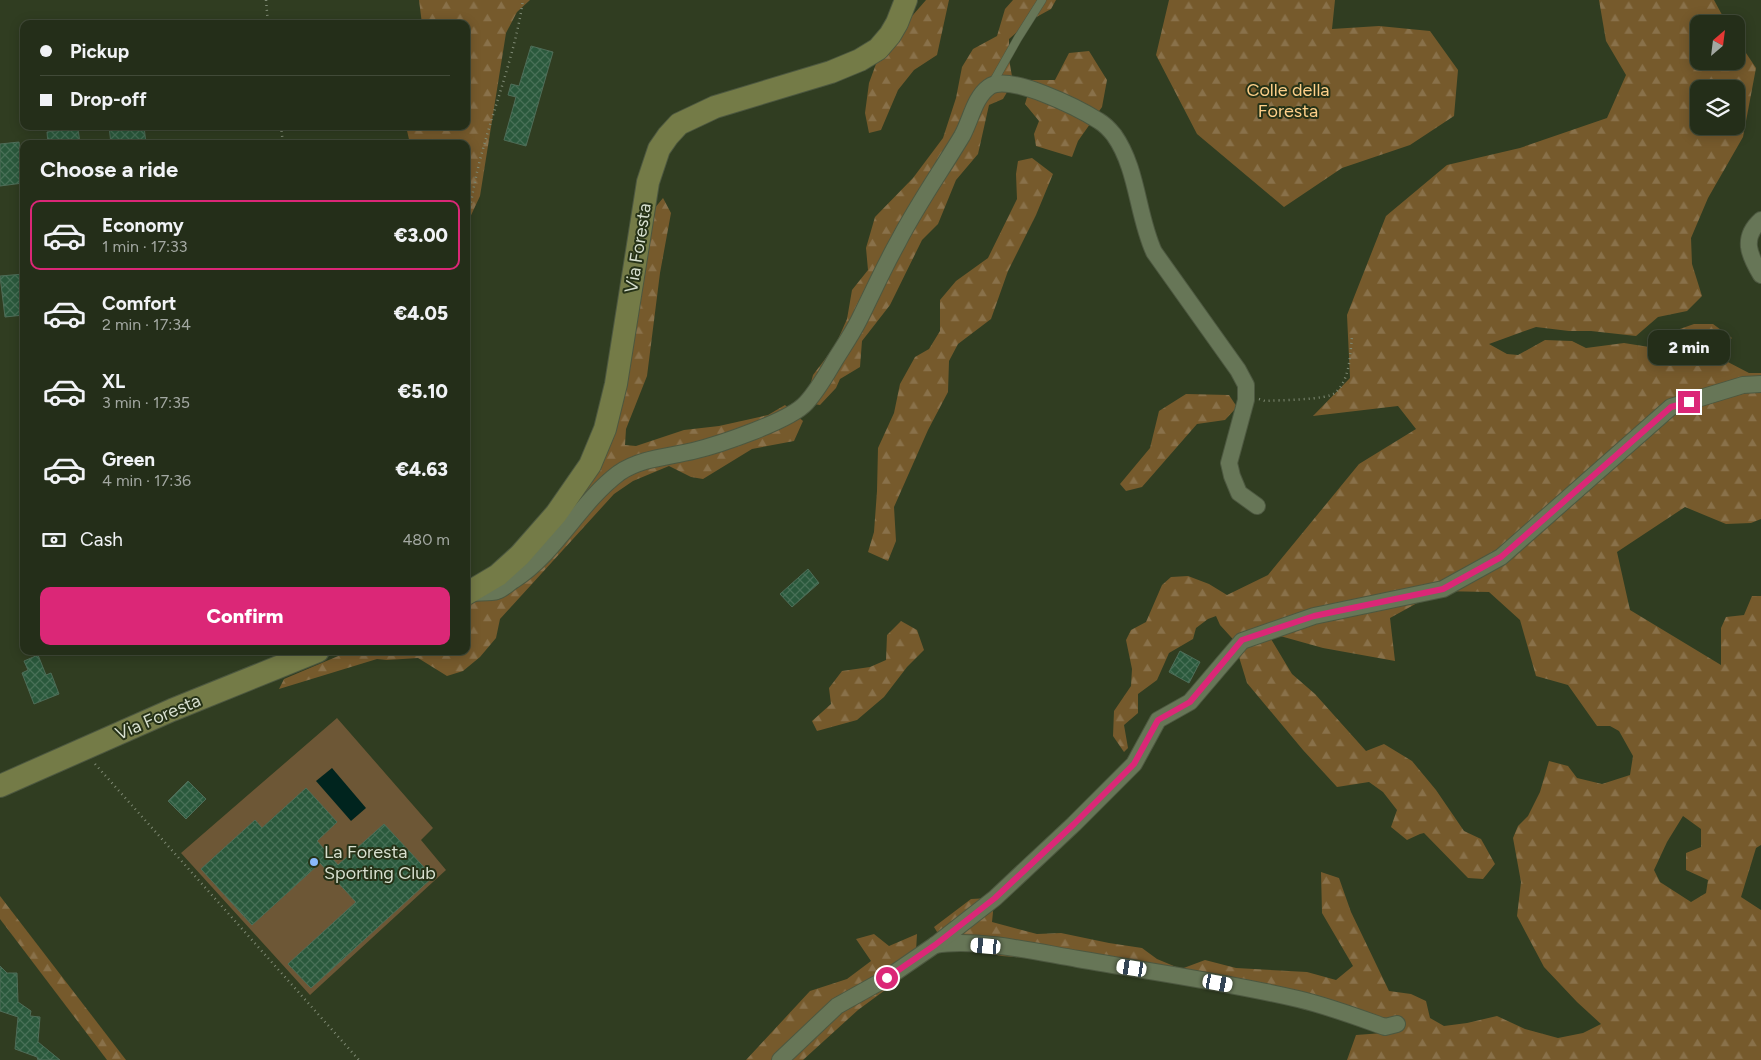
<!DOCTYPE html>
<meta charset="utf-8">
<style>
:root{--surface:#242e19;--page:#2c3622;--text:#f1f3f6;--muted:#a3a8a2;--line:#414a38;--accent:#db2777}
body{margin:0;font-family:Figtree,sans-serif;background:var(--page);color:var(--text);height:100vh;display:flex;flex-direction:column;font-size:19px;white-space:nowrap}
*{box-sizing:border-box;margin:0}
p{font-size:16px;color:var(--muted)}
.icon{flex:none;width:28px;height:28px;fill:none;stroke:currentColor;stroke-width:2;stroke-linecap:round;stroke-linejoin:round}
.map{position:relative;flex:1;overflow:hidden}
.drawer{position:absolute;left:20px;top:140px;width:450px;height:515px;display:flex;flex-direction:column;background:var(--surface);border-radius:10px;box-shadow:0 2px 12px #0003,0 0 0 1px var(--line)}
.drawer>*{flex:none}
.guide{position:absolute;left:20px;top:20px;width:450px;height:110px;border-radius:10px;box-shadow:0 2px 12px #0003,0 0 0 1px var(--line);display:grid;align-content:center;height:110px;padding:0 20px;background:var(--surface)}
.needle{width:32px;rotate:28deg}
.tools{position:absolute;left:1690px;top:15px;display:grid;gap:10px}
.tools a{display:grid;place-items:center;width:55px;height:55px;border-radius:10px;background:var(--surface);box-shadow:0 2px 12px #0003,0 0 0 1px var(--line);font-size:25px}
.end{position:absolute;width:22px;height:22px;margin:-11px;border:6px solid #db2777;background:#fff;box-shadow:0 0 0 2px #fff}
.from{border-radius:50%}
.bubble{position:absolute;height:35px;border-radius:10px;background:var(--surface);box-shadow:0 2px 12px #0003,0 0 0 1px var(--line);font-size:16px;font-weight:800;line-height:35px;text-align:center}
.car{position:absolute;width:15px;height:30px;margin:-15px -8px;border-radius:6px;box-shadow:0 0 4px 1px #0007;background:linear-gradient(#fff 24%,#345 0 40%,#fff 0 76%,#345 0 86%,#fff 0)}
.guide b{display:flex;align-items:center;gap:18px;height:48px;font-size:19px}
.guide b+b{border-top:1px solid var(--line)}
.guide i{width:12px;height:12px;background:var(--text)}
ul{padding:0;list-style:none}
li{display:flex;align-items:center;gap:15px;height:70px;margin:0 10px 8px;padding:0 10px;border:2px solid transparent;border-radius:10px}
li div{flex:1}
li b{display:block;font-size:19px}
li em{font-style:normal;font-weight:800}
li.active{border-color:var(--accent)}
li>.icon{width:45px;height:45px;stroke-width:1.5}
h2{padding:0 20px;font-size:22px;line-height:60px}
.pay{display:flex;align-items:center;gap:12px;height:55px;padding:0 20px;font-size:19px}
.pay p{margin-inline-start:auto}
.button{display:flex;gap:10px;margin-top:auto;padding:10px 20px}
.button a{flex:1;height:58px;border-radius:10px;background:var(--accent);color:#fff;font-size:20px;font-weight:800;line-height:58px;text-align:center}
.map>svg:first-child{display:block}
.forest{fill:url(#forest-firs);fill-rule:evenodd}
.garden{fill:#6d5736}
.water{fill:#00241e}
.building{fill:url(#building-cross-hatch);stroke:#4e6d58}
.lines{fill:none;stroke-linecap:round;stroke-linejoin:round}
.lane-casing{stroke:#4d5840;stroke-width:9}
.street-casing{stroke:#4d5840;stroke-width:18}
.secondary-casing{stroke:#4d5840;stroke-width:24}
.path{stroke:#7f8a74;stroke-width:2.5;stroke-dasharray:1 4;stroke-linecap:butt}
.lane{stroke:#677657;stroke-width:8}
.street{stroke:#677657;stroke-width:16}
.secondary{stroke:#747b47;stroke-width:22}
.route{stroke:#db2777;stroke-width:6}
.poi-dot{fill:#8abafc;stroke:#263217;stroke-width:2}
.labels{text-anchor:middle;dominant-baseline:central;stroke-width:4;stroke-linejoin:round;paint-order:stroke}
.park-label{font-size:18px;fill:#fed08a;stroke:#263217}
.street-label{font-size:18px;fill:#d7dfcf;stroke:#263217}
.poi-label{font-size:18px;fill:#d7dfcf;stroke:#263217;text-anchor:start}
</style>
<div class="map">
<svg width="1761" height="1060" viewBox="0 0 1761 1060">
<defs>
<pattern id="forest-firs" width="22" height="20" patternUnits="userSpaceOnUse" patternTransform="scale(1.25)"><rect width="22" height="20" fill="#765a2c"/><path d="M5 1l3.5 6h-7zM16 11l3.5 6h-7z" fill="#89714a"/></pattern>
<pattern id="building-cross-hatch" width="8" height="8" patternUnits="userSpaceOnUse" patternTransform="scale(1.25)"><rect width="8" height="8" fill="#2a593c"/><path d="M0 0l8 8M0 8l8-8" fill="none" stroke="#487057"/></pattern>
</defs>
<rect width="100%" height="100%" fill="#303d21"/>
<g class="forest">
<polygon points="419,0 530,0 517,12 506,33 480,196 466,226 466,144 410,144 406,126 466,126 466,24 422,24"/>
<polygon points="926,0 949,0 937,55 914,70 898,90 881,130 869,133 865,113 869,83 880,53"/>
<polygon points="1013,0 1056,0 1051,9 1031,20 1009,39 1009,59 1013,82 1003,99 989,105 978,154 956,180 938,224 922,240 890,305 862,341 860,367 840,379 836,388 820,405 814,404 807,397 813,375 835,346 847,319 852,290 868,270 866,248 875,217 913,178 943,138 956,98 962,67 973,49 997,36 1005,9"/>
<polygon points="1169,0 1335,0 1332,29 1379,26 1430,31 1458,70 1454,116 1410,145 1342,168 1284,207 1197,134 1156,55"/>
<path d="M1599 0H1714L1727 24H1699V61H1736V38L1756 68 1743 137 1708 198 1691 238 1692 264 1702 296 1687 311 1658 317 1636 336 1591 331H1569L1536 327 1489 344 1507 354 1518 355 1545 340 1572 341 1586 348 1624 343 1649 347 1671 337 1677 330 1694 324H1713L1732 338 1720 348 1726 361 1749 373H1761V519L1751 523 1726 524 1685 507 1617 552 1630 610 1721 665V628L1726 617 1744 615 1752 596H1761V845L1756 848 1741 897 1761 910V1060H1347L1356 1035 1396 1032 1400 1023 1070 961 1002 956 945 945 934 927 971 899 990 898 993 912 992 922 1037 934 1061 933 1109 943 1142 948 1157 959 1181 969 1205 960 1236 968 1307 972 1336 980 1353 966 1322 913 1321 872 1339 878 1351 912 1389 991 1411 994 1426 1001 1430 1018 1444 1026 1467 1023 1497 1016 1525 1029 1558 1038 1583 1033 1601 1024 1577 1002 1544 967 1517 916 1521 882 1513 838 1518 826 1528 816 1540 792 1549 761 1568 766 1577 778 1602 784 1630 775 1633 756 1619 731 1610 726H1597L1568 685 1536 676 1520 620 1489 592 1439 591 1390 618 1395 661 1323 648 1273 634 1271 639 1292 674 1315 694 1366 751 1384 744 1412 761 1436 790 1464 831 1481 839 1495 864 1483 879 1468 878 1424 833 1420 834 1407 840 1391 827 1397 810 1383 792 1369 782 1337 787 1303 750 1247 683 1239 657 1240 647 1220 625 1216 616 1208 619 1196 628 1193 639 1169 653 1157 680 1138 694V713L1124 725 1128 748 1124 752 1113 736 1114 711 1131 686 1132 669 1126 640 1131 630 1146 622 1162 585 1171 577 1188 576 1209 584 1227 595 1268 575 1359 464 1416 429 1398 406 1313 416 1350 378 1347 315 1386 216 1447 165 1520 148 1607 118 1626 75 1606 41ZM1699 89H1736V126H1699ZM1683 816 1701 829V847L1686 853V870L1708 880 1706 893 1691 902 1660 882 1654 870 1667 842Z"/>
<polygon points="1089,51 1107,80 1102,107 1078,141 1072,157 1036,146 1034,134 1039,121 1025,104 1032,80 1055,80 1069,53"/>
<polygon points="1032,158 1053,174 1036,215 1008,271 991,319 958,344 949,361 948,392 928,430 894,507 896,541 888,561 868,552 874,532 877,491 878,448 894,413 900,384 915,357 929,349 940,331 940,300 956,281 988,258 1017,199 1016,174 1018,161"/>
<polygon points="663,198 671,213 660,273 647,376 626,429 625,445 636,446 684,430 719,426 768,415 785,405 803,421 794,441 752,449 703,479 691,477 669,466 633,481 614,494 500,619 496,638 480,657 463,671 447,676 418,658 387,660 377,659 279,689 284,679 350,651 466,651 466,603 582,499 626,383 654,209"/>
<polygon points="1186,394 1229,395 1237,407 1225,420 1197,424 1142,487 1126,491 1120,484 1150,448 1159,411"/>
<polygon points="901,621 917,630 924,650 907,667 884,697 857,720 817,731 812,721 831,704 829,688 842,671 870,667 886,660 887,635"/>
<polygon points="0,896 126,1060 107,1060 0,919"/>
<polygon points="874,934 889,946 917,934 915,968 858,1010 803,1060 746,1060 810,991 847,979 871,961 856,939"/>
</g>
<polygon class="garden" points="337,718 433,828 421,840 446,870 310,995 181,853"/>
<polygon class="water" points="332,768 366,808 351,821 316,781"/>
<g class="building">
<polygon points="531,46 553,52 526,146 504,140 516,97 508,95 511,84 519,86"/>
<polygon points="109,126 144,126 146,144 111,144"/>
<polygon points="78,128 80,144 48,144 47,132"/>
<polygon points="19,142 23,183 0,186 0,144"/>
<polygon points="24,274 24,315 5,317 0,276"/>
<polygon points="808,569 819,583 792,607 780,594"/>
<polygon points="1180,651 1200,662 1189,683 1169,672"/>
<polygon points="38,655 46,675 51,673 59,694 34,704 22,673 28,670 24,661"/>
<polygon points="188,781 206,799 186,819 168,801"/>
<polygon points="306,788 337,822 317,841 338,865 384,824 433,877 311,988 288,964 356,902 320,863 252,925 201,869 255,820 262,828"/>
<polygon points="0,966 7,973 17,973 18,1002 31,1011 30,1016 40,1017 38,1042 60,1060 38,1060 37,1057 15,1049 18,1017 0,1011"/>
</g>
<g class="lines">
<defs>
<polyline id="lane" points="992,84 1018,38 1042,0"/>
<g id="street">
<path d="M1761 220C1741 238 1749 255 1761 275"/>
<path d="M471 593C479 592 490 593 497 591 503 589 509 583 514 580 557 552 579 503 619 473 641 458 668 457 693 451 718 445 790 421 806 403 818 390 826 375 835 360 843 347 852 334 859 320 872 294 884 267 898 242 917 205 941 171 962 136 971 120 974 98 989 87 1008 72 1080 109 1099 121 1104 124 1110 130 1114 135 1138 169 1137 215 1154 252L1238 370 1246 385V400L1229 463 1232 476 1239 493 1257 506"/>
<path d="M935 945C977 938 1036 952 1078 959 1152 972 1226 982 1298 999 1328 1006 1357 1017 1385 1027L1397 1024"/>
<polyline points="780,1060 837,1006 887,978 935,945 995,898 1074,824 1134,764 1158,720 1190,702 1242,641 1314,616 1443,589 1501,557 1671,407 1743,385 1761,384"/>
</g>
<g id="secondary">
<polyline points="466,594 498,575 520,555 556,514 590,465 605,429 616,384 648,182 659,149 668,136 679,124 715,107 831,72 860,60 878,49 890,35 897,23 906,0"/>
<polyline points="0,786 172,710 318,651"/>
</g>
</defs>
<use href="#lane" class="lane-casing"/>
<use href="#street" class="street-casing"/>
<use href="#secondary" class="secondary-casing"/>
<g class="path">
<polyline points="266,0 268,24"/>
<polyline points="281,126 283,144"/>
<path d="M466 232C470 208 474 183 480 160 494 106 515 55 523 0"/>
<path d="M1259 399 1265 401C1278 400 1327 400 1335 393 1350 380 1350 355 1352 337"/>
<polyline points="95,764 359,1060"/>
</g>
<use href="#lane" class="lane"/>
<use href="#street" class="street"/>
<use href="#secondary" class="secondary"/>
</g>
<g class="lines">
<polyline class="route" points="887,978 935,945 995,898 1074,824 1134,764 1158,720 1190,702 1242,640 1314,616 1443,589 1501,557 1671,407 1689,402"/>
</g>
<circle class="poi-dot" cx="314" cy="862" r="5"/>
<g class="labels">
<g class="park-label">
<text x="1288" y="90">Colle della<tspan x="1288" dy="21">Foresta</tspan></text>
</g>
<g class="street-label">
<text transform="translate(638 248) rotate(-81)">Via Foresta</text>
<text transform="translate(158 717) rotate(-23)">Via Foresta</text>
</g>
<g class="poi-label">
<text x="324" y="852">La Foresta<tspan x="324" dy="21">Sporting Club</tspan></text>
</g>
</g>
</svg>
<div class="tools">
<a><svg class="needle" viewBox="-14 -14 28 28"><path d="M0-13l5 13h-10z" fill="#e53935"/><path d="M0 13l5-13h-10z" fill="#a3a8a2"/></svg></a>
<a><svg class="icon" aria-label="layers" viewBox="0 0 24 24"><path d="M12 4l9 5-9 5-9-5zM3 14l9 5 9-5"/></svg></a>
</div>
<i class="end from" style="left:887px;top:978px"></i>
<i class="end" style="left:1689px;top:402px"></i>
<div class="bubble" style="left:1648px;top:330px;width:82px">2 min</div>
<i class="car" style="left:986px;top:946px;rotate:275deg"></i>
<i class="car" style="left:1132px;top:968px;rotate:279deg"></i>
<i class="car" style="left:1218px;top:983px;rotate:100deg"></i>
<div class="guide">
<b><i class="from"></i>Pickup</b>
<b><i></i>Drop-off</b>
</div>
<section class="drawer">
<h2>Choose a ride</h2>
<ul>
<li class="active"><svg class="icon" aria-label="car" viewBox="0 0 24 24"><path d="M5 17H2v-5l4-1 3-4h7l3 4 3 1v5h-3M9 17h6M6 11h13"/><circle cx="7" cy="17" r="2"/><circle cx="17" cy="17" r="2"/></svg><div><b>Economy</b><p>1 min · 17:33</p></div><em>€3.00</em></li>
<li><svg class="icon" aria-label="car" viewBox="0 0 24 24"><path d="M5 17H2v-5l4-1 3-4h7l3 4 3 1v5h-3M9 17h6M6 11h13"/><circle cx="7" cy="17" r="2"/><circle cx="17" cy="17" r="2"/></svg><div><b>Comfort</b><p>2 min · 17:34</p></div><em>€4.05</em></li>
<li><svg class="icon" aria-label="car" viewBox="0 0 24 24"><path d="M5 17H2v-5l4-1 3-4h7l3 4 3 1v5h-3M9 17h6M6 11h13"/><circle cx="7" cy="17" r="2"/><circle cx="17" cy="17" r="2"/></svg><div><b>XL</b><p>3 min · 17:35</p></div><em>€5.10</em></li>
<li><svg class="icon" aria-label="car" viewBox="0 0 24 24"><path d="M5 17H2v-5l4-1 3-4h7l3 4 3 1v5h-3M9 17h6M6 11h13"/><circle cx="7" cy="17" r="2"/><circle cx="17" cy="17" r="2"/></svg><div><b>Green</b><p>4 min · 17:36</p></div><em>€4.63</em></li>
</ul>
<div class="pay"><svg class="icon" aria-label="cash" viewBox="0 0 24 24"><path d="M3 7h18v10H3z"/><circle cx="12" cy="12" r="2"/></svg>Cash<p>480 m</p></div>
<div class="button"><a>Confirm</a></div>
</section>
</div>
